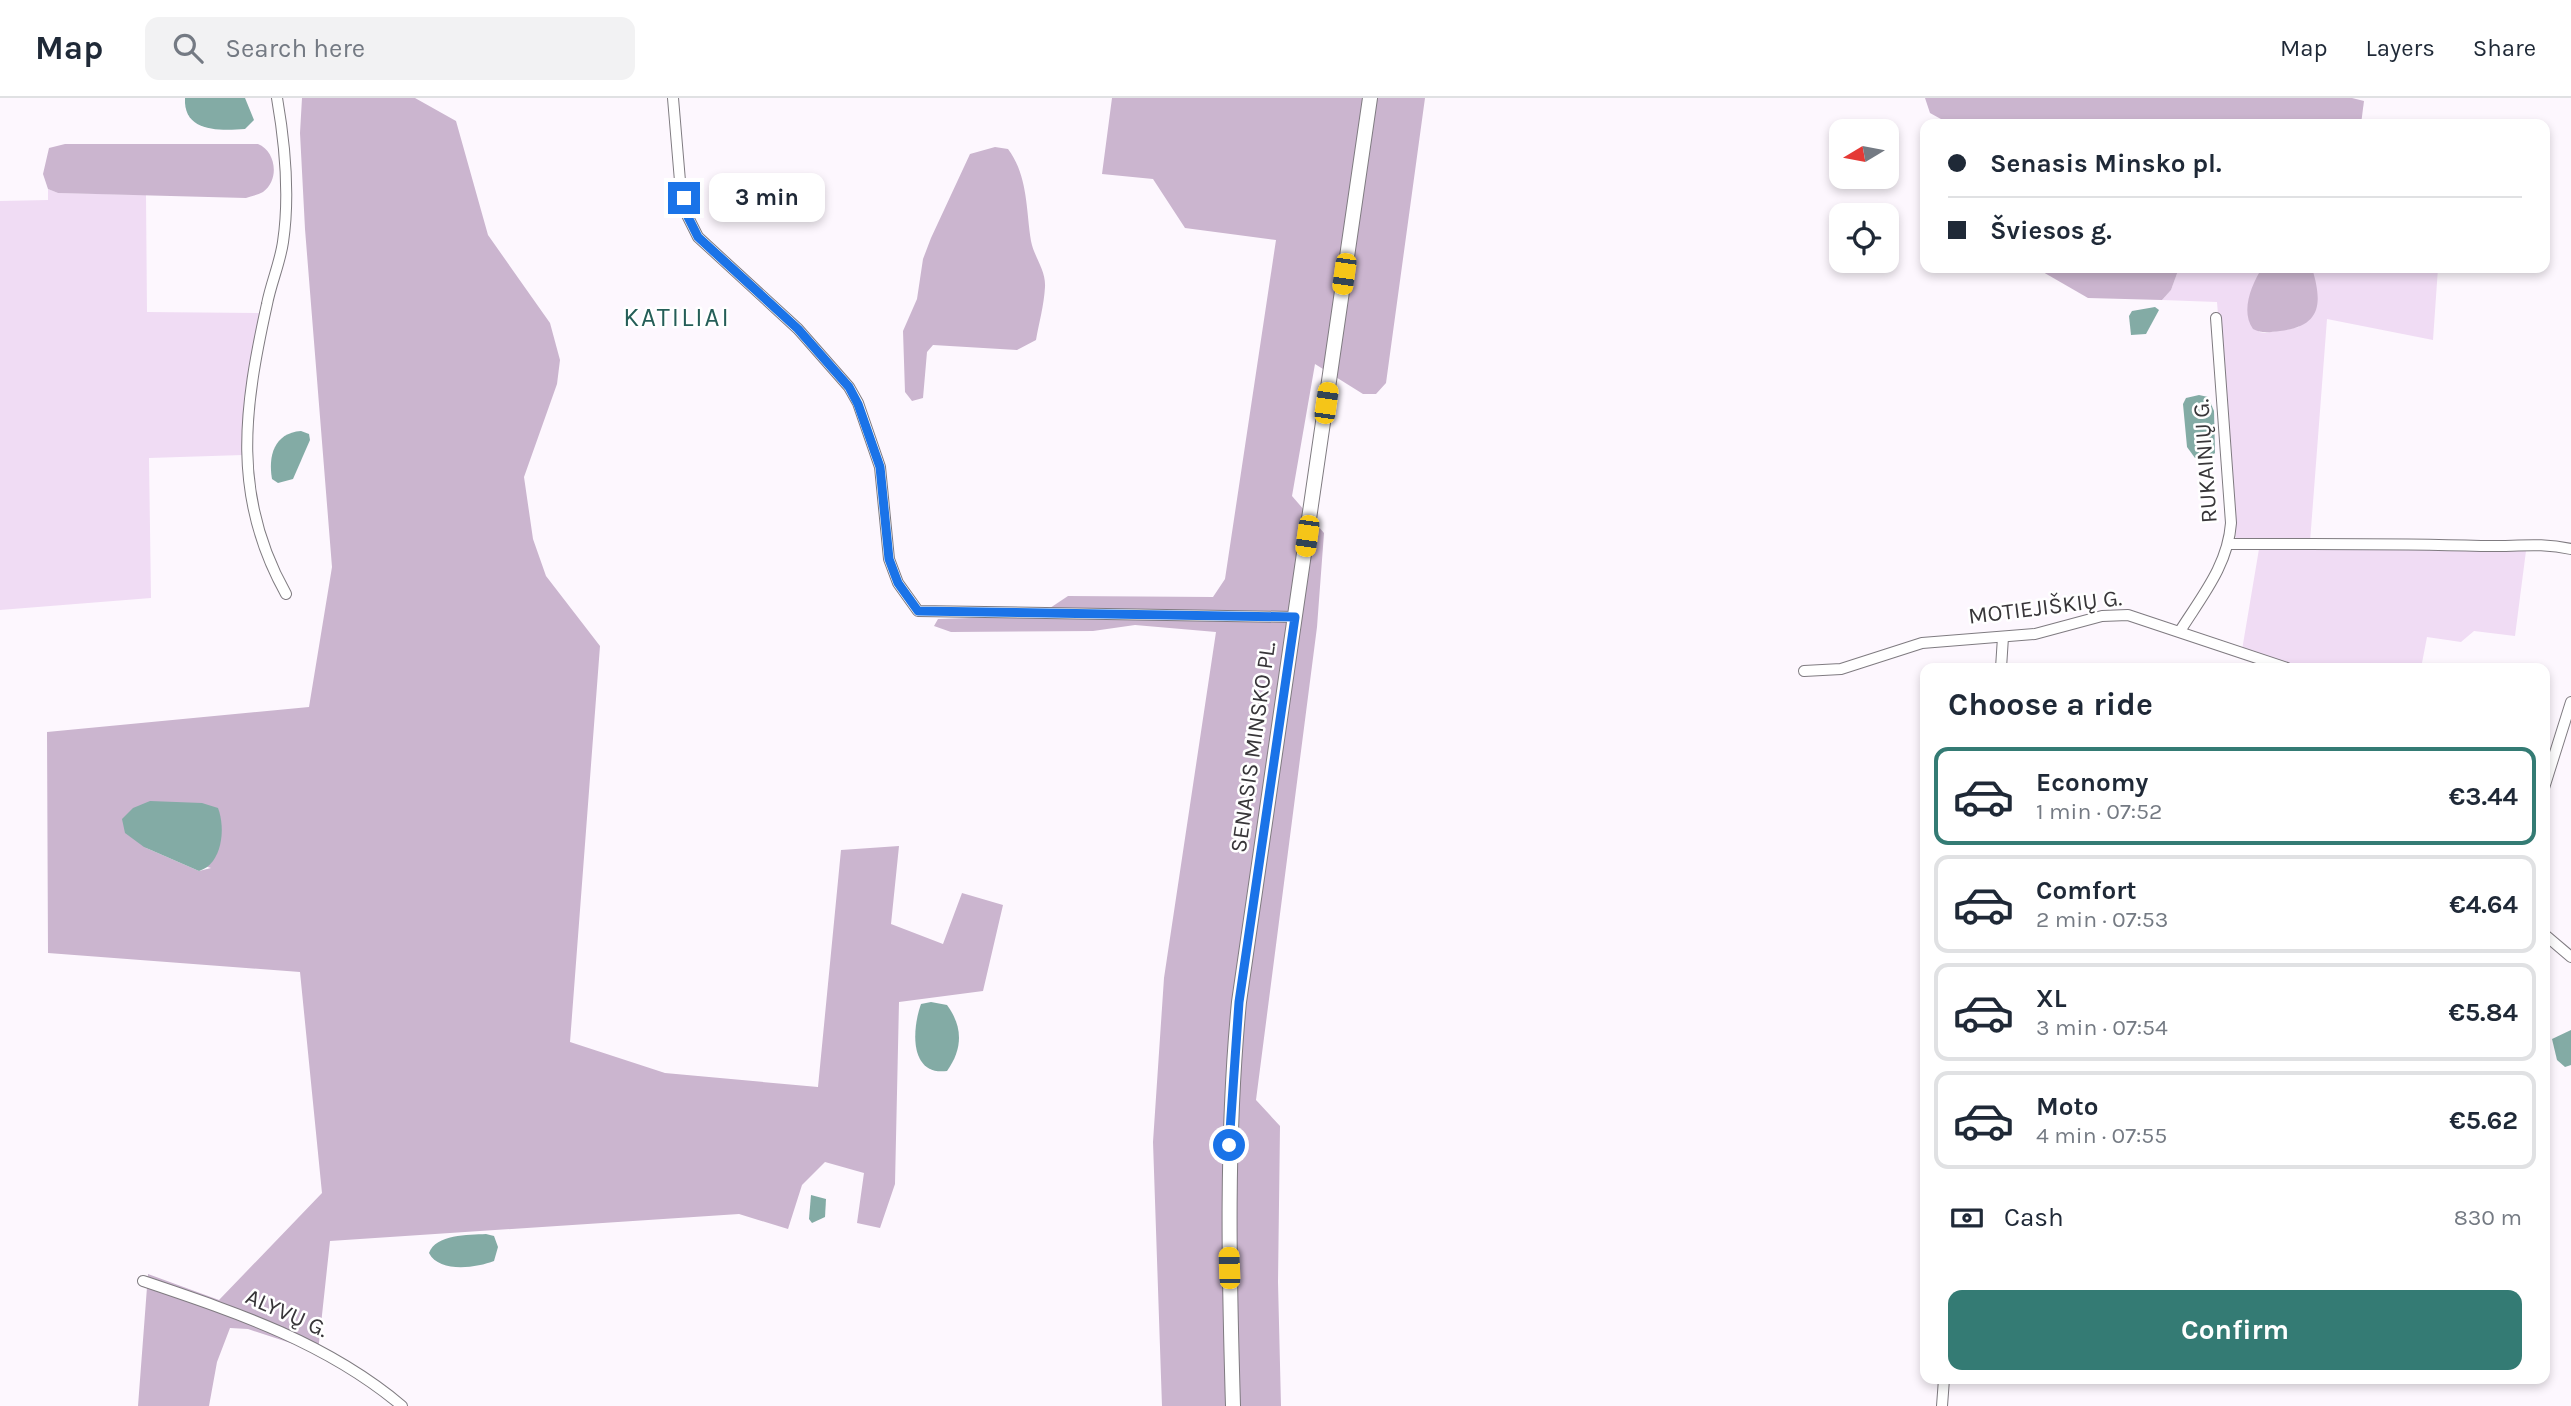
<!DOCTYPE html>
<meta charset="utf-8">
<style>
:root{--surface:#fff;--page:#f2f2f3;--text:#1f2937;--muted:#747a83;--line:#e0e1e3;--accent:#347b74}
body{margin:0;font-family:Karla,sans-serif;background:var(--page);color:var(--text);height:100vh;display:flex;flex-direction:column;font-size:26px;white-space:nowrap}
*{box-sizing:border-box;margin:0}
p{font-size:23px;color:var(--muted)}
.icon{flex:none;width:38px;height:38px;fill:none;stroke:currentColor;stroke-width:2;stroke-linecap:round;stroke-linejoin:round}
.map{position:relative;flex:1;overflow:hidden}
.sheet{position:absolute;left:1920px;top:565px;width:630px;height:721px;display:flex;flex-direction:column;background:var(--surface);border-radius:14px;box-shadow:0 4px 10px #0003}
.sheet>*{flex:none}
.guide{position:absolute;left:1920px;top:21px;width:630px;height:154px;border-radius:14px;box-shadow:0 4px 10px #0003;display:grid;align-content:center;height:154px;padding:0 28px;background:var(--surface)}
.needle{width:46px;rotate:260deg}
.fabs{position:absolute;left:1829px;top:21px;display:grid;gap:14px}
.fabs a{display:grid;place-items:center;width:70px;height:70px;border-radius:14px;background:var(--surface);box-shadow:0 4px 10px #0003;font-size:35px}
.end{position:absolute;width:32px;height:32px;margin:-16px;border:9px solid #1a73e8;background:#fff;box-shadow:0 0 0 4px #fff}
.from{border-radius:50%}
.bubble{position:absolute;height:49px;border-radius:14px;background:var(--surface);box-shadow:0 4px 10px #0003;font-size:23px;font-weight:700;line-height:49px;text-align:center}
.car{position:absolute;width:21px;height:42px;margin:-21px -10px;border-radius:9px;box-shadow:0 0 5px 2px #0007;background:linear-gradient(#f5c518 24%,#345 0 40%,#f5c518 0 76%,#345 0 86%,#f5c518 0)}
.guide b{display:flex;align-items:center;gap:24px;height:66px;font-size:26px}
.guide b+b{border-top:2px solid var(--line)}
.guide i{width:18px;height:18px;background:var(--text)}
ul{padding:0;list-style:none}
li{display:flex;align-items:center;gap:21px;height:98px;margin:0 14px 10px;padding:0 14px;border:4px solid var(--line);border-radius:14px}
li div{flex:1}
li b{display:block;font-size:26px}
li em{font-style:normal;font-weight:700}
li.active{border-color:var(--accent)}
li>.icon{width:63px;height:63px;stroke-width:1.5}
h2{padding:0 28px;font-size:32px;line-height:84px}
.pay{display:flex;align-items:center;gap:18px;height:77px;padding:0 28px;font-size:26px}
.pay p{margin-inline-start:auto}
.primary-button{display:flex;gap:14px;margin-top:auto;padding:14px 28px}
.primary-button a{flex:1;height:80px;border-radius:14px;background:var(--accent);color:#fff;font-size:28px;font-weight:700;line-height:80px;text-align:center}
header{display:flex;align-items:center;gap:42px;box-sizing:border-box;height:98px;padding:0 35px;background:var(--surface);border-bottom:2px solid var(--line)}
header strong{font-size:33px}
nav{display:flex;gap:38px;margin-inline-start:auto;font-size:24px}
.search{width:490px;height:63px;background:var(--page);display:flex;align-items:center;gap:18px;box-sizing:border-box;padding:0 24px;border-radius:14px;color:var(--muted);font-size:26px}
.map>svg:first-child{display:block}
.green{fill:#f0dcf4}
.forest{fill:#cbb5cf;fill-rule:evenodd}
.water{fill:#83aba5}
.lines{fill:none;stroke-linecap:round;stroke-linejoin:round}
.street-casing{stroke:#7f7b80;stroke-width:12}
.secondary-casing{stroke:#7f7b80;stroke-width:16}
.street{stroke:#fff;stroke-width:10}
.secondary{stroke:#fff;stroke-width:14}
.route{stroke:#1a73e8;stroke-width:9}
.labels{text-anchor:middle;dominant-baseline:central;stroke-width:5;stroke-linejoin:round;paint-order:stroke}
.street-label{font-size:23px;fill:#383639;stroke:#fff}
.quarter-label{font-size:26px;letter-spacing:2px;fill:#255e58;stroke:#fff}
</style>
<header>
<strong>Map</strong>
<div class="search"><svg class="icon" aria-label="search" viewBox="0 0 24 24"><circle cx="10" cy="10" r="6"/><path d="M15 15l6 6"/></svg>Search here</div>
<nav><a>Map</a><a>Layers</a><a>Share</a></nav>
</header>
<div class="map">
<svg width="2571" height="1308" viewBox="0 0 2571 1308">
<rect width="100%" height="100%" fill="#fdf7fe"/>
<g class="green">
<polygon points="48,91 58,95 146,97 147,214 260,215 244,300 243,357 149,360 151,500 0,512 0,103 48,102"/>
<polygon points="2179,170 2262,170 2260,173 2259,234 2265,235 2299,229 2312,170 2438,170 2433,242 2327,221 2310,444 2236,442 2217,204 2162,202 2171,192"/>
<polygon points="2527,445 2515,538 2474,533 2461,544 2427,539 2421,570 2297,570 2242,552 2259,451"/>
</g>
<g class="forest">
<path d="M302 0H415L456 23 488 137 550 225 560 262 557 286 524 379 533 441 546 478 600 548 570 944 665 975 818 989 841 752 899 748 891 826 943 846 962 795 1003 807 983 893 899 904 895 1086 880 1130 857 1125 864 1075 825 1064 802 1087 788 1131 739 1116 330 1143 318 1254 248 1231 230 1230 217 1264 209 1308H138L148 1176 219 1202 322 1095 300 874 48 855 47 634 309 609 332 469 305 131 300 35ZM144 749 211 770 199 773Z"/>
<polygon points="1112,0 1425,0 1386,285 1376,296 1363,296 1315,266 1292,398 1324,435 1317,529 1256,1002 1280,1028 1278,1184 1281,1308 1162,1308 1153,1044 1164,880 1216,534 1135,527 1093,533 951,534 934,528 938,521 1038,518 1068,498 1213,499 1225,481 1276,142 1185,130 1153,81 1102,76"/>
<polygon points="1925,0 2352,0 2364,3 2361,26 1950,26 1930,15"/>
<path d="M65 46H258C276 53 280 82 263 94 258 97 251 98 246 100L58 95 48 91 43 76 49 50Z"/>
<path d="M995 49 1008 51C1028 78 1026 111 1031 143 1034 159 1046 172 1045 189 1044 207 1039 225 1036 242L1017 252 933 247 927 254 923 300 912 303 905 294 903 233 917 201 923 161 931 140 970 56Z"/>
<polygon points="2036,170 2179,170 2171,192 2162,202 2088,200"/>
<path d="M2262 170H2312C2323 206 2321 228 2280 233 2270 234 2262 236 2253 231 2240 213 2252 186 2262 170Z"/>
</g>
<g class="water">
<path d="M185 0H245L254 22 245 31C219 33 183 34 185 0Z"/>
<polygon points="2155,209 2159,212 2146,236 2131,237 2129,218 2132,213"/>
<polygon points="2199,297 2208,299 2214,313 2215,355 2208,361 2195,360 2187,349 2183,306 2186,300"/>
<path d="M301 333 309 336 310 342 293 381 278 385 272 381C268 358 274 335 301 333Z"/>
<path d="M150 703 202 705 218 710C226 731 222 766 199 773L144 749 125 735 122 721 133 710Z"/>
<path d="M931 904 947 907C963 929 963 950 947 973 909 978 912 931 921 906Z"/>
<polygon points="2571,932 2571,967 2565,969 2557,962 2552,941"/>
<polygon points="811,1097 826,1101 825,1119 812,1125 809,1121"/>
<path d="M486 1136 494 1138 498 1149 494 1163C476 1170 439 1175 429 1155 436 1136 468 1137 486 1136Z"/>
</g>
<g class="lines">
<defs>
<g id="street">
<path d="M277 0C285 46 290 97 283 144 280 165 271 185 267 206 244 310 231 398 286 496"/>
<polyline points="673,0 680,83 687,117 698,139 798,231 849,289 858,305 880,369 889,461 898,485 918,513 1295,519"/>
<path d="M2229 446C2313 446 2397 445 2481 448 2513 449 2540 444 2571 451"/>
<path d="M2180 533C2202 498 2228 467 2231 425L2216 220"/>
<polyline points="2001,570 2003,539"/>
<polyline points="1804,573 1841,571 1922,545 2035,536 2102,518 2128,517 2287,570"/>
<polyline points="2544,690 2571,604"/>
<polyline points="2544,836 2571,859"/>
<path d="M143 1183C235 1214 326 1244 402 1308"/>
<polyline points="1942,1308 1944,1281"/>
</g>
<path id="secondary" d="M1233 1308C1229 1173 1226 1039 1239 904L1370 0"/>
</defs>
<use href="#street" class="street-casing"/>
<use href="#secondary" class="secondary-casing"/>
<use href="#street" class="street"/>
<use href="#secondary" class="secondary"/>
</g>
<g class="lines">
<polyline class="route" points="684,100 687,117 698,139 798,231 849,289 858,306 880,369 889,461 898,485 918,513 1295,519 1239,904 1229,1047"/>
</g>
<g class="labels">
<g class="street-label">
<text transform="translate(2205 363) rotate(-94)">RUKAINIŲ G.</text>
<text transform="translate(2045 509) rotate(-7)">MOTIEJIŠKIŲ G.</text>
<text transform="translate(1253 649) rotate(-82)">SENASIS MINSKO PL.</text>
<text transform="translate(287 1215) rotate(24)">ALYVŲ G.</text>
</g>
<g class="quarter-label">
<text x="677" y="219">KATILIAI</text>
</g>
</g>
</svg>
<div class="fabs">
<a><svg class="needle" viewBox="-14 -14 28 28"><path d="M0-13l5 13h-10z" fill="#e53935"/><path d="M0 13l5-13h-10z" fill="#747a83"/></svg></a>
<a><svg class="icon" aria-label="locate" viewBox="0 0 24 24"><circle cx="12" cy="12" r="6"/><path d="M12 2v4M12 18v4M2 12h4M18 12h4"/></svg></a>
</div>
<i class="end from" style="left:1229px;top:1047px"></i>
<i class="end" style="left:684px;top:100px"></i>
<div class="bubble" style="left:709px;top:75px;width:116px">3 min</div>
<i class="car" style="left:1344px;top:176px;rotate:188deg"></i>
<i class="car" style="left:1326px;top:305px;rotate:8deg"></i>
<i class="car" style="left:1307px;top:438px;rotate:188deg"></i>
<i class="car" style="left:1229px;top:1170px;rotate:358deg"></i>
<div class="guide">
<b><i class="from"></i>Senasis Minsko pl.</b>
<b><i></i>Šviesos g.</b>
</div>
<section class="sheet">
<h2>Choose a ride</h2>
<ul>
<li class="active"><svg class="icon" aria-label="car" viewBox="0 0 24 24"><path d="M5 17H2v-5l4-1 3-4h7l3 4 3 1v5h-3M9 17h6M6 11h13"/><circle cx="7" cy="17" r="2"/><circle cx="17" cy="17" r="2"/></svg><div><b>Economy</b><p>1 min · 07:52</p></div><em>€3.44</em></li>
<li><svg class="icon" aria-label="car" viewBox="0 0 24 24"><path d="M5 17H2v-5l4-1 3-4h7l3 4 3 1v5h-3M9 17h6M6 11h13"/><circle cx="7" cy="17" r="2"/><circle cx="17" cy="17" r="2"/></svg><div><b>Comfort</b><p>2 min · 07:53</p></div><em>€4.64</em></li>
<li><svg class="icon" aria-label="car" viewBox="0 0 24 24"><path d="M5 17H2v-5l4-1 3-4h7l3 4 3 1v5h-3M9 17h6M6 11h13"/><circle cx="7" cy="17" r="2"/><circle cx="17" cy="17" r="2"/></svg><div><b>XL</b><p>3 min · 07:54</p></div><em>€5.84</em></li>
<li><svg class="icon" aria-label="car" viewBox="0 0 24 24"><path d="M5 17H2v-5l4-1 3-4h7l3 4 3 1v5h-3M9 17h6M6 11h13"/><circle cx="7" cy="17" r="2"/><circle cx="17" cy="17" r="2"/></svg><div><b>Moto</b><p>4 min · 07:55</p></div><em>€5.62</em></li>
</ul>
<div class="pay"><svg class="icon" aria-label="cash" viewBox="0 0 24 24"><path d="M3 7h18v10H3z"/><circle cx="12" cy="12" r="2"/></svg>Cash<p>830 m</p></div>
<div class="primary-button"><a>Confirm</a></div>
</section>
</div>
